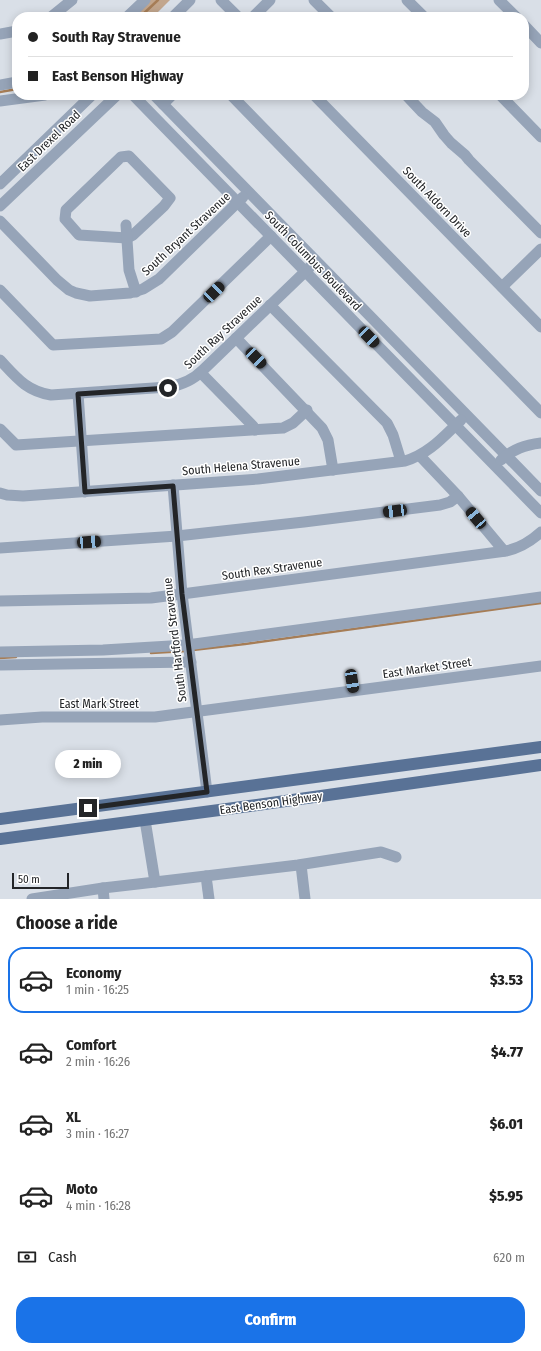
<!DOCTYPE html>
<meta charset="utf-8">
<style>
:root{--surface:#fff;--page:#f6f6f6;--text:#222;--muted:#767676;--line:#e0e0e0;--accent:#1a73e8}
body{margin:0;font-family:"Fira Sans Condensed",sans-serif;background:var(--page);color:var(--text);height:100vh;display:flex;flex-direction:column;font-size:15px;white-space:nowrap}
*{box-sizing:border-box;margin:0}
p{font-size:13px;color:var(--muted)}
.icon{flex:none;width:22px;height:22px;fill:none;stroke:currentColor;stroke-width:2;stroke-linecap:round;stroke-linejoin:round}
.map{position:relative;height:899px;overflow:hidden}
.side{display:flex;flex-direction:column;background:var(--surface);flex:1}
.side>*{flex:none}
.top-card{position:absolute;left:12px;top:12px;width:517px;height:88px;border-radius:16px;box-shadow:0 2px 10px #0003;display:grid;align-content:center;height:88px;padding:0 16px;background:var(--surface)}
.scale{position:absolute;left:12px;bottom:10px;width:57px;box-sizing:border-box;padding-left:4px;border:2px solid #232528;border-top:0;font-size:11px;line-height:14px;white-space:nowrap;color:#232528;-webkit-text-stroke:3px #fff;paint-order:stroke}
.end{position:absolute;width:18px;height:18px;margin:-9px;border:5px solid #232528;background:#fff;box-shadow:0 0 0 2px #fff}
.from{border-radius:50%}
.bubble{position:absolute;height:28px;border-radius:14px;background:var(--surface);box-shadow:0 2px 10px #0003;font-size:13px;font-weight:800;line-height:28px;text-align:center}
.car{position:absolute;width:12px;height:24px;margin:-12px -6px;border-radius:5px;box-shadow:0 0 3px 1px #0007;background:linear-gradient(#222 24%,#8ab4d8 0 40%,#222 0 76%,#8ab4d8 0 86%,#222 0)}
.top-card b{display:flex;align-items:center;gap:14px;height:38px;font-size:15px}
.top-card b+b{border-top:1px solid var(--line)}
.top-card i{width:10px;height:10px;background:var(--text)}
ul{padding:0;list-style:none}
li{display:flex;align-items:center;gap:12px;height:66px;margin:0 8px 6px;padding:0 8px;border:2px solid transparent;border-radius:16px}
li div{flex:1}
li b{display:block;font-size:15px}
li em{font-style:normal;font-weight:800}
li.selected{border-color:var(--accent)}
li>.icon{width:36px;height:36px;stroke-width:1.5}
h2{padding:0 16px;font-size:18px;line-height:48px}
.pay{display:flex;align-items:center;gap:10px;height:44px;padding:0 16px;font-size:15px}
.pay p{margin-inline-start:auto}
.button{display:flex;gap:8px;margin-top:auto;padding:8px 16px}
.button a{flex:1;height:46px;border-radius:16px;background:var(--accent);color:#fff;font-size:16px;font-weight:800;line-height:46px;text-align:center}
.map>svg:first-child{display:block}
.green{fill:#c2a68d}
.lines{fill:none;stroke-linecap:round;stroke-linejoin:round}
.stream{stroke:#a67d56;stroke-width:2.5}
.minor{stroke:#96a4b8;stroke-width:11}
.major{stroke:#597296;stroke-width:12}
.route{stroke:#232528;stroke-width:5}
.labels{text-anchor:middle;dominant-baseline:central;stroke-width:3;stroke-linejoin:round;paint-order:stroke}
.street-label{font-size:12px;fill:#232528;stroke:#fff}
</style>
<div class="map">
<svg width="541" height="899" viewBox="0 0 541 899">
<rect width="100%" height="100%" fill="#d9dfe7"/>
<polygon class="green" points="139,0 170,0 153,17 122,17"/>
<g class="lines">
<g class="stream">
<polyline points="140,17 158,0"/>
<polyline points="0,92 17,89"/>
<polyline points="193,650 245,644 541,603"/>
<polyline points="151,653 186,651"/>
<polyline points="0,658 16,657"/>
</g>
<g class="minor">
<polyline points="221,0 238,17"/>
<polyline points="314,0 331,17"/>
<polyline points="407,0 424,17"/>
<polyline points="499,0 516,17"/>
<polyline points="51,17 72,0"/>
<polyline points="127,17 145,0"/>
<polyline points="173,17 190,0"/>
<polyline points="253,17 270,0"/>
<polyline points="524,25 541,43"/>
<polyline points="0,34 17,31"/>
<polyline points="0,85 17,82"/>
<polyline points="133,95 541,513"/>
<polyline points="154,95 541,491"/>
<polyline points="231,95 541,413"/>
<polyline points="314,95 541,327"/>
<polyline points="406,95 422,112 435,122 444,135 451,143 465,155 469,160 541,233"/>
<polyline points="500,95 541,137"/>
<polyline points="0,101 45,95"/>
<polyline points="163,104 172,95"/>
<polygon points="129,156 170,198 164,206 133,235 127,238 79,235 65,219 66,210 121,157"/>
<polyline points="0,184 92,95"/>
<polyline points="0,206 117,95"/>
<polyline points="0,221 57,280 69,290 76,293 90,296 130,293 143,289 159,279 243,197"/>
<polyline points="126,225 129,270 136,292"/>
<polyline points="502,287 541,249"/>
<polyline points="0,290 53,345 161,339 172,332 271,236"/>
<polyline points="270,305 387,423 393,435 401,461"/>
<polyline points="236,338 322,428 328,440 333,470"/>
<path d="M0 360C16 377 26 391 51 395L168 387C182 385 193 380 203 370L310 267"/>
<polyline points="201,373 253,426 255,430"/>
<polyline points="78,394 85,492"/>
<polyline points="0,429 16,445 283,428 293,423 307,410"/>
<polyline points="420,456 458,496 504,551"/>
<path d="M501 460C513 449 525 445 541 443"/>
<polyline points="173,485 182,594 207,792"/>
<path d="M0 493 7 495 23 496 258 479 405 461C429 454 444 436 461 420"/>
<polyline points="0,548 177,536 304,522 440,505 450,502 458,496"/>
<path d="M0 601 151 598 182 594 506 551C520 548 530 542 541 532"/>
<polyline points="0,652 103,650 187,645 541,597"/>
<polyline points="0,665 191,662"/>
<polyline points="0,720 42,717 155,717 541,666"/>
<polyline points="301,865 305,899"/>
<polyline points="206,876 209,899"/>
<polyline points="155,882 298,865 381,852 396,857"/>
<polyline points="103,888 104,899"/>
<polyline points="32,899 103,888 155,882 145,820"/>
</g>
<g class="major">
<polyline points="0,819 541,747"/>
<polyline points="0,839 257,805 541,765"/>
</g>
</g>
<g class="lines">
<polyline class="route" points="88,808 207,792 182,594 173,486 85,492 78,394 168,388"/>
</g>
<g class="labels">
<g class="street-label">
<text transform="translate(49 141) rotate(-44)">East Drexel Road</text>
<text transform="translate(437 202) rotate(46)">South Aldorn Drive</text>
<text transform="translate(186 234) rotate(-43)">South Bryant Stravenue</text>
<text transform="translate(313 261) rotate(46)">South Columbus Boulevard</text>
<text transform="translate(223 332) rotate(-43)">South Ray Stravenue</text>
<text transform="translate(241 466) rotate(-5)">South Helena Stravenue</text>
<text transform="translate(272 569) rotate(-8)">South Rex Stravenue</text>
<text transform="translate(175 640) rotate(-97)">South Hartford Stravenue</text>
<text transform="translate(427 668) rotate(-8)">East Market Street</text>
<text x="99" y="704">East Mark Street</text>
<text transform="translate(271 803) rotate(-8)">East Benson Highway</text>
</g>
</g>
</svg>
<div class="scale">50 m</div>
<i class="end from" style="left:168px;top:388px"></i>
<i class="end" style="left:88px;top:808px"></i>
<div class="bubble" style="left:55px;top:750px;width:66px">2 min</div>
<i class="car" style="left:214px;top:292px;rotate:46deg"></i>
<i class="car" style="left:369px;top:337px;rotate:136deg"></i>
<i class="car" style="left:256px;top:358px;rotate:136deg"></i>
<i class="car" style="left:395px;top:511px;rotate:263deg"></i>
<i class="car" style="left:476px;top:518px;rotate:320deg"></i>
<i class="car" style="left:89px;top:542px;rotate:86deg"></i>
<i class="car" style="left:352px;top:681px;rotate:171deg"></i>
<div class="top-card">
<b><i class="from"></i>South Ray Stravenue</b>
<b><i></i>East Benson Highway</b>
</div>
</div>
<section class="side">
<h2>Choose a ride</h2>
<ul>
<li class="selected"><svg class="icon" aria-label="car" viewBox="0 0 24 24"><path d="M5 17H2v-5l4-1 3-4h7l3 4 3 1v5h-3M9 17h6M6 11h13"/><circle cx="7" cy="17" r="2"/><circle cx="17" cy="17" r="2"/></svg><div><b>Economy</b><p>1 min · 16:25</p></div><em>$3.53</em></li>
<li><svg class="icon" aria-label="car" viewBox="0 0 24 24"><path d="M5 17H2v-5l4-1 3-4h7l3 4 3 1v5h-3M9 17h6M6 11h13"/><circle cx="7" cy="17" r="2"/><circle cx="17" cy="17" r="2"/></svg><div><b>Comfort</b><p>2 min · 16:26</p></div><em>$4.77</em></li>
<li><svg class="icon" aria-label="car" viewBox="0 0 24 24"><path d="M5 17H2v-5l4-1 3-4h7l3 4 3 1v5h-3M9 17h6M6 11h13"/><circle cx="7" cy="17" r="2"/><circle cx="17" cy="17" r="2"/></svg><div><b>XL</b><p>3 min · 16:27</p></div><em>$6.01</em></li>
<li><svg class="icon" aria-label="car" viewBox="0 0 24 24"><path d="M5 17H2v-5l4-1 3-4h7l3 4 3 1v5h-3M9 17h6M6 11h13"/><circle cx="7" cy="17" r="2"/><circle cx="17" cy="17" r="2"/></svg><div><b>Moto</b><p>4 min · 16:28</p></div><em>$5.95</em></li>
</ul>
<div class="pay"><svg class="icon" aria-label="cash" viewBox="0 0 24 24"><path d="M3 7h18v10H3z"/><circle cx="12" cy="12" r="2"/></svg>Cash<p>620 m</p></div>
<div class="button"><a>Confirm</a></div>
</section>
